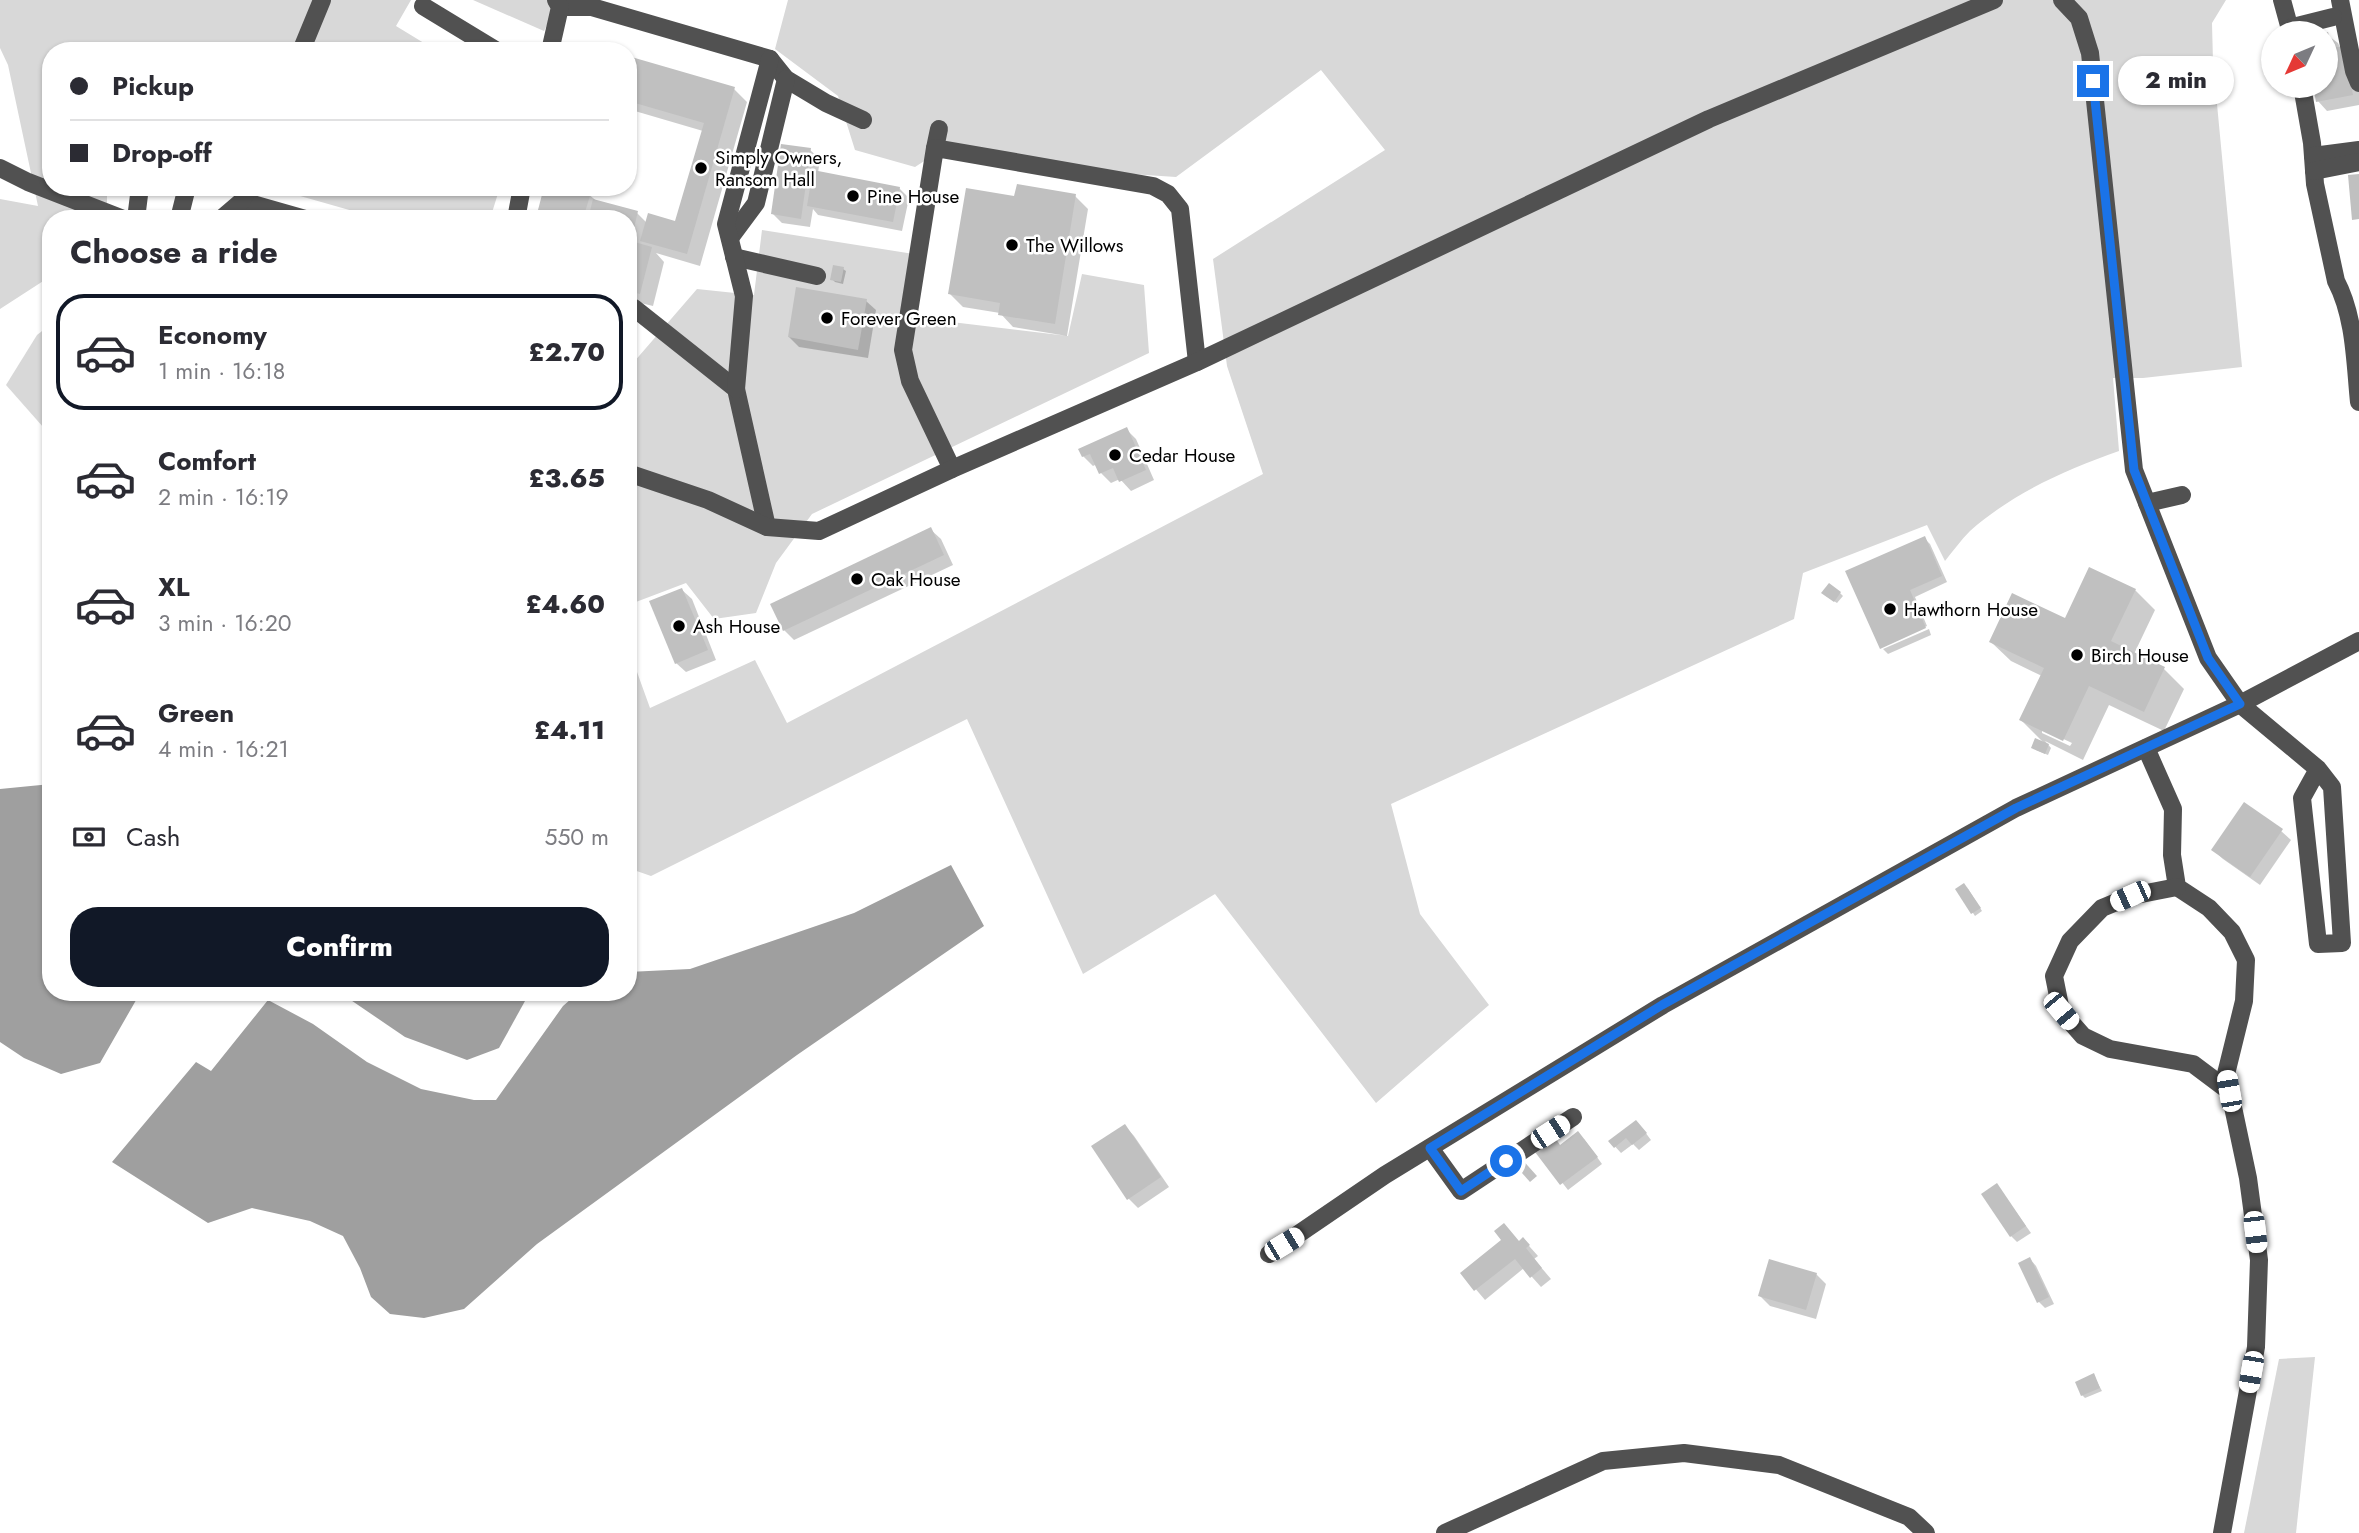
<!DOCTYPE html>
<meta charset="utf-8">
<style>
:root{--surface:#fff;--page:#f2f2f3;--text:#2b2b33;--muted:#7c7c81;--line:#e1e1e2;--accent:#111827}
body{margin:0;font-family:Jost,sans-serif;background:var(--page);color:var(--text);height:100vh;display:flex;flex-direction:column;font-size:26px;white-space:nowrap}
*{box-sizing:border-box;margin:0}
p{font-size:23px;color:var(--muted)}
.icon{flex:none;width:38px;height:38px;fill:none;stroke:currentColor;stroke-width:2;stroke-linecap:round;stroke-linejoin:round}
.map{position:relative;flex:1;overflow:hidden}
.details{position:absolute;left:42px;top:210px;width:595px;height:791px;display:flex;flex-direction:column;background:var(--surface);border-radius:28px;box-shadow:0 2px 5px #0004}
.details>*{flex:none}
.guide{position:absolute;left:42px;top:42px;width:595px;height:154px;border-radius:28px;box-shadow:0 2px 5px #0004;display:grid;align-content:center;height:154px;padding:0 28px;background:var(--surface)}
.needle{width:46px;rotate:226deg}
.controls{position:absolute;left:2261px;top:21px;display:grid;gap:14px}
.controls a{display:grid;place-items:center;width:77px;height:77px;border-radius:50%;background:var(--surface);box-shadow:0 2px 5px #0004;font-size:35px}
.end{position:absolute;width:32px;height:32px;margin:-16px;border:9px solid #1a73e8;background:#fff;box-shadow:0 0 0 4px #fff}
.from{border-radius:50%}
.bubble{position:absolute;height:49px;border-radius:24px;background:var(--surface);box-shadow:0 2px 5px #0004;font-size:23px;font-weight:800;line-height:49px;text-align:center}
.car{position:absolute;width:21px;height:42px;margin:-21px -10px;border-radius:9px;box-shadow:0 0 5px 2px #0007;background:linear-gradient(#fff 24%,#345 0 40%,#fff 0 76%,#345 0 86%,#fff 0)}
.guide b{display:flex;align-items:center;gap:24px;height:66px;font-size:26px}
.guide b+b{border-top:2px solid var(--line)}
.guide i{width:18px;height:18px;background:var(--text)}
ul{padding:0;list-style:none}
li{display:flex;align-items:center;gap:21px;height:116px;margin:0 14px 10px;padding:0 14px;border:4px solid transparent;border-radius:28px}
li div{flex:1}
li b{display:block;font-size:26px}
li em{font-style:normal;font-weight:800}
li.selected{border-color:var(--accent)}
li>.icon{width:63px;height:63px;stroke-width:1.5}
h2{padding:0 28px;font-size:32px;line-height:84px}
.pay{display:flex;align-items:center;gap:18px;height:77px;padding:0 28px;font-size:26px}
.pay p{margin-inline-start:auto}
.cta{display:flex;gap:14px;margin-top:auto;padding:14px 28px}
.cta a{flex:1;height:80px;border-radius:28px;background:var(--accent);color:#fff;font-size:28px;font-weight:800;line-height:80px;text-align:center}
.map>svg:first-child{display:block}
.green{fill:#d8d8d8}
.water{fill:#9f9f9f}
.shadow{fill:#0003;fill-rule:evenodd}
.building{fill:#c0c0c0}
.lines{fill:none;stroke-linecap:round;stroke-linejoin:round}
.minor{stroke:#515151;stroke-width:18}
.route{stroke:#1a73e8;stroke-width:9}
.poi-dot{fill:#000;stroke:#fff;stroke-width:2.5}
.labels{text-anchor:middle;dominant-baseline:central;stroke-width:5;stroke-linejoin:round;paint-order:stroke}
.poi-label{font-size:19px;fill:#000;stroke:#fff;text-anchor:start}
</style>
<div class="map">
<svg width="2359" height="1533" viewBox="0 0 2359 1533">
<rect width="100%" height="100%" fill="#fff"/>
<g class="green">
<polygon points="0,0 411,0 396,26 437,51 51,51 51,187 107,187 107,219 51,219 51,276 0,309 0,199 38,206 8,65 0,48"/>
<polygon points="473,0 560,0 544,31"/>
<path d="M788 0H2226L2212 23 2213 62 2242 367 2143 378H2113L2119 451C2065 470 2013 493 1970 531 1961 540 1953 551 1945 561L1927 525 1803 573 1794 619 1391 804 1420 914 1489 1005 1376 1103 1215 894 1083 974 967 719 651 876 628 868V647L650 708 755 660 787 723 1263 474 1227 366 1213 259 1385 150 1321 70 1176 177 1116 173 952 143 915 167 855 150 838 96 775 49Z"/>
<polygon points="279,187 500,187 490,219 381,219 279,190"/>
<polygon points="762,230 920,255 910,317 1068,336 1082,274 1144,285 1149,353 812,514 776,563 756,613 714,619 686,583 628,605 628,363 633,363 697,289 754,295"/>
<polygon points="51,324 51,436 6,385 37,335"/>
<polygon points="2315,1357 2296,1533 2244,1533 2279,1359"/>
</g>
<g class="water">
<polygon points="51,784 51,992 143,992 139,995 100,1063 61,1074 24,1058 0,1042 0,789"/>
<polygon points="951,865 984,926 797,1055 537,1244 464,1309 424,1318 390,1314 371,1297 360,1268 343,1236 310,1221 252,1208 208,1223 112,1162 196,1062 211,1071 268,1000 313,1024 367,1062 421,1089 474,1100 496,1100 563,1006 579,992 628,992 628,972 690,969 854,913"/>
<polygon points="339,992 530,992 499,1048 467,1060 405,1037"/>
</g>
<g class="shadow">
<polygon points="2326,34 2338,43 2359,89 2359,105 2327,111 2318,101 2315,86 2326,86"/>
<polygon points="587,46 605,51 586,51"/>
<polygon points="628,58 734,89 747,102 700,266 656,253 664,262 653,306 628,300 628,219 549,219 540,209 546,187 588,187 587,193 599,203 637,213 647,223 676,223 703,131 628,109"/>
<polygon points="810,150 820,159 818,173 899,188 909,198 902,231 818,215 813,209 810,227 782,223 773,214"/>
<polygon points="1075,196 1088,209 1067,336 1013,327 1000,313 963,307 950,294 1016,199"/>
<polygon points="843,269 846,271 843,284 835,282 832,279"/>
<polygon points="866,301 876,310 868,358 799,347 789,337"/>
<polygon points="1126,429 1136,439 1154,480 1131,491 1120,479 1111,483 1101,473 1097,464 1093,466 1083,456"/>
<polygon points="931,530 941,539 953,565 794,640 784,630"/>
<polygon points="1924,538 1930,544 1947,582 1915,597 1927,626 1882,646"/>
<polygon points="682,590 692,599 716,660 686,672 676,663"/>
<path d="M2135 590 2155 610 2134 654 2164 669 2184 689 2164 731 2109 705 2083 760 2045 741 2051 748 2048 755 2036 750 2033 747 2046 745 2021 720 2042 676 2011 661 1991 642 2065 621ZM2042 729 2072 743 2070 746 2042 733Z"/>
<polygon points="1840,593 1843,596 1837,603 1826,596"/>
<polygon points="1929,629 1931,635 1888,654 1883,649"/>
<polygon points="2281,831 2291,840 2260,885 2223,859 2213,850"/>
<polygon points="1967,887 1982,911 1975,916 1973,913"/>
<polygon points="1125,1126 1134,1136 1169,1187 1138,1208 1129,1199"/>
<polygon points="1642,1128 1651,1140 1639,1150 1633,1144 1621,1153 1611,1142"/>
<polygon points="1584,1139 1602,1164 1568,1190 1535,1148 1561,1146"/>
<polygon points="1997,1185 2031,1233 2017,1242 2011,1236"/>
<polygon points="1523,1239 1538,1256 1534,1259 1551,1279 1541,1287 1524,1268 1485,1300 1462,1273"/>
<polygon points="2030,1259 2036,1266 2054,1304 2045,1308 2039,1302"/>
<polygon points="1816,1274 1826,1284 1816,1319 1770,1306 1760,1296"/>
<polygon points="2094,1376 2102,1391 2085,1398 2082,1395"/>
</g>
<g class="building">
<polygon points="2326,32 2328,32 2332,48 2344,46 2353,95 2316,102 2313,86 2326,86"/>
<polygon points="628,56 735,87 687,254 640,241 648,213 675,221 704,123 628,101"/>
<polygon points="781,144 811,148 801,219 771,214"/>
<polygon points="813,170 900,187 893,222 807,206"/>
<polygon points="2359,174 2359,219 2352,220 2348,175"/>
<polygon points="1017,184 1076,194 1055,324 998,315 1000,303 948,294 966,188 1014,196"/>
<polygon points="544,187 575,187 591,192 583,219 568,219 538,210"/>
<polygon points="593,199 638,211 631,241 652,247 640,294 628,291 628,219 588,219"/>
<polygon points="833,265 844,267 841,282 830,280"/>
<polygon points="796,287 867,299 858,350 788,337"/>
<polygon points="1127,427 1146,470 1119,482 1113,468 1099,474 1090,454 1082,457 1078,449"/>
<polygon points="931,527 944,555 783,631 770,604"/>
<polygon points="1925,536 1942,576 1910,590 1926,628 1880,649 1845,571"/>
<polygon points="2089,567 2136,589 2111,641 2165,667 2144,712 2089,686 2063,741 2019,720 2044,668 1989,642 2012,593 2065,618"/>
<polygon points="1829,583 1841,592 1834,602 1821,593"/>
<polygon points="682,588 708,650 675,664 649,601"/>
<polygon points="2035,738 2049,744 2045,754 2031,748"/>
<polygon points="2244,802 2283,829 2250,877 2211,850"/>
<polygon points="1964,883 1981,908 1971,914 1955,889"/>
<polygon points="1636,1120 1647,1133 1632,1145 1626,1138 1614,1148 1608,1141"/>
<polygon points="1125,1124 1161,1177 1127,1200 1091,1146"/>
<polygon points="1578,1131 1598,1157 1560,1185 1532,1148 1552,1133 1560,1145"/>
<polygon points="1521,1158 1537,1176 1530,1182 1514,1164"/>
<polygon points="1997,1183 2026,1226 2010,1237 1981,1194"/>
<polygon points="1504,1223 1519,1241 1523,1237 1530,1245 1526,1248 1542,1268 1530,1278 1515,1259 1474,1291 1460,1273 1501,1240 1494,1231"/>
<polygon points="2030,1257 2049,1297 2037,1303 2018,1263"/>
<polygon points="1769,1259 1817,1273 1806,1310 1758,1296"/>
<polygon points="2094,1373 2100,1388 2081,1396 2075,1382"/>
</g>
<g class="lines">
<g class="minor">
<polyline points="2062,0 2079,18 2090,53 2134,470 2208,658 2240,704 2318,769 2332,787 2342,943 2318,944 2302,798 2318,769"/>
<polyline points="2282,0 2291,33"/>
<polyline points="2340,0 2354,71 2359,83"/>
<polyline points="423,6 497,51"/>
<polyline points="560,7 592,7 770,59 786,79 826,103 863,120"/>
<polyline points="2289,28 2333,17"/>
<polyline points="301,51 322,0"/>
<polyline points="550,51 560,7 556,0"/>
<path d="M2302 86 2312 143 2315 184 2336 281C2355 317 2355 363 2359 402"/>
<polyline points="935,148 939,129"/>
<polyline points="2313,156 2359,150"/>
<polyline points="0,168 28,182 123,219"/>
<polyline points="2314,171 2359,162"/>
<polyline points="242,201 305,219"/>
<polyline points="136,219 140,187"/>
<polyline points="179,219 187,187"/>
<polyline points="221,219 242,201 248,187"/>
<polyline points="516,219 522,187"/>
<polyline points="730,238 756,203 786,79"/>
<polyline points="734,257 817,276"/>
<polyline points="628,307 634,308 736,389 767,527"/>
<polyline points="736,389 744,296 726,224 770,59"/>
<polyline points="952,469 910,381 903,350 935,148 1153,186 1168,194 1180,209 1197,362"/>
<polyline points="628,473 708,500 767,527 819,531 952,469 1197,362 1709,119 1994,0"/>
<polyline points="2147,503 2182,495"/>
<polyline points="2146,748 2173,809 2172,855 2177,887 2209,908 2232,932 2246,960 2244,1001 2226,1074 2248,1178 2259,1260 2256,1347 2222,1533"/>
<polyline points="2177,887 2131,896 2102,908 2070,941 2054,976 2061,1011 2083,1036 2110,1049 2193,1064 2229,1091"/>
<polyline points="1430,1148 1461,1191 1573,1117"/>
<polyline points="1269,1254 1385,1175 1663,1005 2016,808 2240,704 2359,641"/>
<polyline points="1445,1533 1603,1461 1684,1453 1779,1465 1909,1517 1926,1533"/>
</g>
</g>
<g class="lines">
<polyline class="route" points="1506,1161 1461,1191 1430,1148 1662,1005 2016,808 2240,704 2208,658 2134,470 2093,81"/>
</g>
<g class="poi-dot">
<circle cx="701" cy="168" r="7"/>
<circle cx="853" cy="196" r="7"/>
<circle cx="1012" cy="245" r="7"/>
<circle cx="827" cy="318" r="7"/>
<circle cx="1115" cy="455" r="7"/>
<circle cx="857" cy="579" r="7"/>
<circle cx="1890" cy="609" r="7"/>
<circle cx="679" cy="626" r="7"/>
<circle cx="2077" cy="655" r="7"/>
</g>
<g class="labels">
<g class="poi-label">
<text x="715" y="157">Simply Owners,<tspan x="715" dy="22">Ransom Hall</tspan></text>
<text x="867" y="196">Pine House</text>
<text x="1026" y="245">The Willows</text>
<text x="841" y="318">Forever Green</text>
<text x="1129" y="455">Cedar House</text>
<text x="871" y="579">Oak House</text>
<text x="1904" y="609">Hawthorn House</text>
<text x="693" y="626">Ash House</text>
<text x="2091" y="655">Birch House</text>
</g>
</g>
</svg>
<div class="controls">
<a><svg class="needle" viewBox="-14 -14 28 28"><path d="M0-13l5 13h-10z" fill="#e53935"/><path d="M0 13l5-13h-10z" fill="#7c7c81"/></svg></a>
</div>
<i class="end from" style="left:1506px;top:1161px"></i>
<i class="end" style="left:2093px;top:81px"></i>
<div class="bubble" style="left:2118px;top:56px;width:116px">2 min</div>
<i class="car" style="left:2130px;top:896px;rotate:246deg"></i>
<i class="car" style="left:2061px;top:1011px;rotate:140deg"></i>
<i class="car" style="left:2229px;top:1091px;rotate:350deg"></i>
<i class="car" style="left:1550px;top:1132px;rotate:57deg"></i>
<i class="car" style="left:2255px;top:1232px;rotate:173deg"></i>
<i class="car" style="left:1284px;top:1244px;rotate:59deg"></i>
<i class="car" style="left:2251px;top:1372px;rotate:190deg"></i>
<div class="guide">
<b><i class="from"></i>Pickup</b>
<b><i></i>Drop-off</b>
</div>
<section class="details">
<h2>Choose a ride</h2>
<ul>
<li class="selected"><svg class="icon" aria-label="car" viewBox="0 0 24 24"><path d="M5 17H2v-5l4-1 3-4h7l3 4 3 1v5h-3M9 17h6M6 11h13"/><circle cx="7" cy="17" r="2"/><circle cx="17" cy="17" r="2"/></svg><div><b>Economy</b><p>1 min · 16:18</p></div><em>£2.70</em></li>
<li><svg class="icon" aria-label="car" viewBox="0 0 24 24"><path d="M5 17H2v-5l4-1 3-4h7l3 4 3 1v5h-3M9 17h6M6 11h13"/><circle cx="7" cy="17" r="2"/><circle cx="17" cy="17" r="2"/></svg><div><b>Comfort</b><p>2 min · 16:19</p></div><em>£3.65</em></li>
<li><svg class="icon" aria-label="car" viewBox="0 0 24 24"><path d="M5 17H2v-5l4-1 3-4h7l3 4 3 1v5h-3M9 17h6M6 11h13"/><circle cx="7" cy="17" r="2"/><circle cx="17" cy="17" r="2"/></svg><div><b>XL</b><p>3 min · 16:20</p></div><em>£4.60</em></li>
<li><svg class="icon" aria-label="car" viewBox="0 0 24 24"><path d="M5 17H2v-5l4-1 3-4h7l3 4 3 1v5h-3M9 17h6M6 11h13"/><circle cx="7" cy="17" r="2"/><circle cx="17" cy="17" r="2"/></svg><div><b>Green</b><p>4 min · 16:21</p></div><em>£4.11</em></li>
</ul>
<div class="pay"><svg class="icon" aria-label="cash" viewBox="0 0 24 24"><path d="M3 7h18v10H3z"/><circle cx="12" cy="12" r="2"/></svg>Cash<p>550 m</p></div>
<div class="cta"><a>Confirm</a></div>
</section>
</div>
